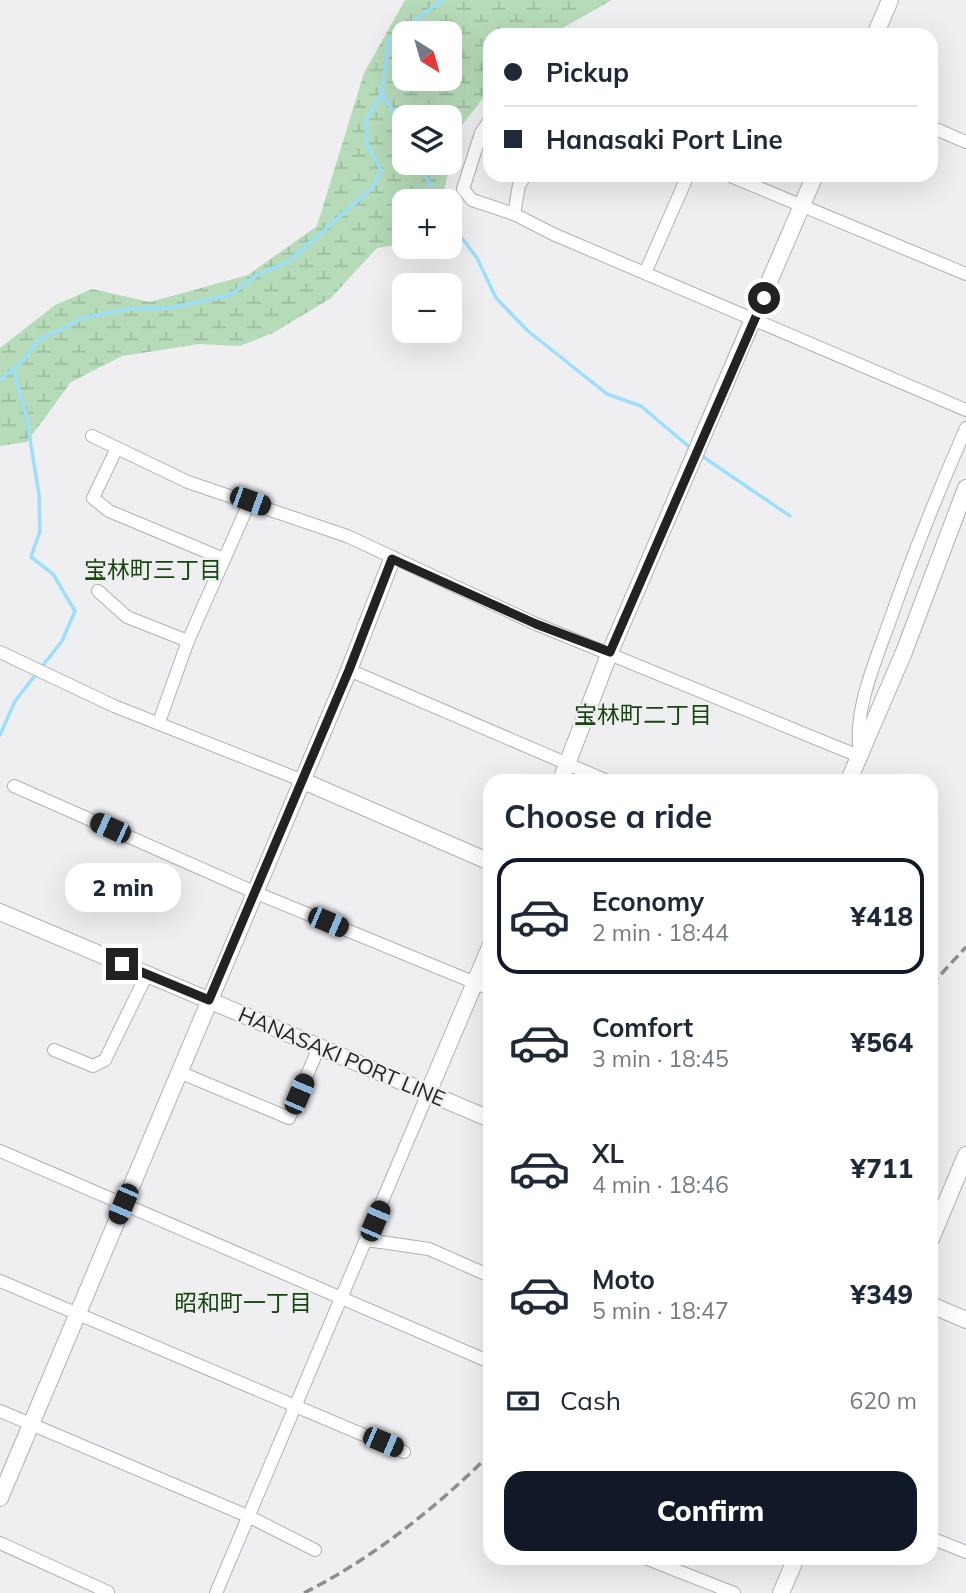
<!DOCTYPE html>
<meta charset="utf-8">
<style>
:root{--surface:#fff;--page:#f6f6f7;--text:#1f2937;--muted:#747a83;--line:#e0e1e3;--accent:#111827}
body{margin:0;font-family:Mulish,"Noto Sans JP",sans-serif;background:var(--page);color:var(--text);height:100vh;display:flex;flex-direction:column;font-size:26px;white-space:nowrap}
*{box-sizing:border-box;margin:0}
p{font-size:23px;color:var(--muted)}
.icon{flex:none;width:38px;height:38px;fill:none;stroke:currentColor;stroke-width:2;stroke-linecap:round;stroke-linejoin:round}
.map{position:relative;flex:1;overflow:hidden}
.side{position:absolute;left:483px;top:774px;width:455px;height:791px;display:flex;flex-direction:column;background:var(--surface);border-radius:21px;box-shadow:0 7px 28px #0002}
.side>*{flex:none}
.banner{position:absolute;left:483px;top:28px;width:455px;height:154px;border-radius:21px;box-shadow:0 7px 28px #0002;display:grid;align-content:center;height:154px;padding:0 21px;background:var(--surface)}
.needle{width:46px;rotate:143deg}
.controls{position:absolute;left:392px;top:21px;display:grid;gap:14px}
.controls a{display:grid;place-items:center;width:70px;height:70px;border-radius:14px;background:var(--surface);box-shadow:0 7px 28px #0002;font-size:35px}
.end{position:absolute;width:32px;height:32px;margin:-16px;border:9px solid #222;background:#fff;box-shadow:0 0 0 4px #fff}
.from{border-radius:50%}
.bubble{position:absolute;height:49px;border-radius:21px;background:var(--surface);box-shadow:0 7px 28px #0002;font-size:23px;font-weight:800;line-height:49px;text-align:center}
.car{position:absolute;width:21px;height:42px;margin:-21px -10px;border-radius:9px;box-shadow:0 0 5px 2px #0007;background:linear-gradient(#222 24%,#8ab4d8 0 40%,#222 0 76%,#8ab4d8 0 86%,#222 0)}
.banner b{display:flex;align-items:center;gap:24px;height:66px;font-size:26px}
.banner b+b{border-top:2px solid var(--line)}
.banner i{width:18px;height:18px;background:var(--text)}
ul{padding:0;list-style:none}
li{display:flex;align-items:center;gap:21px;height:116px;margin:0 14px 10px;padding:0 7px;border:4px solid transparent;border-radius:21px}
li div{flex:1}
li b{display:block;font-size:26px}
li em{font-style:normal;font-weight:800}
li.on{border-color:var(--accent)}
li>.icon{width:63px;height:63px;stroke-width:1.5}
h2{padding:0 21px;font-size:32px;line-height:84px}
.pay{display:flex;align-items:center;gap:18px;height:77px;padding:0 21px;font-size:26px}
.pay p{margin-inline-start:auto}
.primary-button{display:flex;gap:14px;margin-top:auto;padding:14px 21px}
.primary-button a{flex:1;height:80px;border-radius:21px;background:var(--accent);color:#fff;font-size:28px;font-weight:800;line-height:80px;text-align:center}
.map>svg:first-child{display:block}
.wetland{fill:url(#wetland-marsh);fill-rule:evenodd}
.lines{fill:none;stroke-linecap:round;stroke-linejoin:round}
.stream{stroke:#9cdffd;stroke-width:3.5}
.street-casing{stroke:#b0b1b2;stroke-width:14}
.secondary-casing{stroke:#b0b1b2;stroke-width:18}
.street{stroke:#fff;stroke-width:12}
.secondary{stroke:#fff;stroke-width:16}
.rail{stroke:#8e8e8f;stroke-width:3.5;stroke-dasharray:10 5;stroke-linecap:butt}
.route{stroke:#222;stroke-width:9}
.labels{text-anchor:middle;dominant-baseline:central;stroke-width:5;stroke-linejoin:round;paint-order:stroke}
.street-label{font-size:21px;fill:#222;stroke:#efeff1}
.neighbourhood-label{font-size:23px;fill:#17470f;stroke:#efeff1}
</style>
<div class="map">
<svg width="966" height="1593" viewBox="0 0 966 1593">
<defs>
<pattern id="wetland-marsh" width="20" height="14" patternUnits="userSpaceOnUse" patternTransform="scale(1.75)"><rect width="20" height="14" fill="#b6dbb8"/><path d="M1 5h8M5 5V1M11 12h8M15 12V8" fill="none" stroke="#9cbc9e"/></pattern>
</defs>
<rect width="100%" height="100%" fill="#efeff1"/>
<path class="wetland" d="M405 0H612L550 35H490V89L456 133 442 201H404V244L377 248 331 298 273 333 240 346 199 344 122 356 71 382 27 442 0 446V348L55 305 92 289 150 302 248 275 317 226 364 73ZM404 33H450V79H404ZM404 117H450V163H404Z"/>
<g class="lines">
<g class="stream">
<polyline points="382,93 404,130"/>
<polyline points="419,163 439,201"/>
<polyline points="450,222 477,258 496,298 528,331 607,394 641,406 693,450"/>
<polyline points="0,380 22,362 39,340 83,318 127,309 168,308 230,295 257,275 289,261 372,188 381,170 367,144 366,121 382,93 389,40 442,0"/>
<polyline points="699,454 790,516"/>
<polyline points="0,735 15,701 62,641 75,611 53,574 31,557 40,531 39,495 26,414 13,369"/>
</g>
<defs>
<g id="street">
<polyline points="490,120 481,133 463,189 472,200 514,214 553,234 966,410"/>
<polyline points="931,127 966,142"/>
<polyline points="728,175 966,274"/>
<polyline points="514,214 519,185 526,175"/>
<polyline points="645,273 688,175"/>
<polyline points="92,436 188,482 347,536 536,624 861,757"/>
<polyline points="117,448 93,498 109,511 224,559"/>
<polyline points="98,591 127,617 188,641"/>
<polyline points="0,652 114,706 301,780"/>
<polyline points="349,670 605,780"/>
<polyline points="159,722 188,641 250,501"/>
<path d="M860 753C853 712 875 662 889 623 912 557 938 492 966 428"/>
<polyline points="14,786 254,892 490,989"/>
<polyline points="54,1050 93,1066 105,1060 147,974"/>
<polyline points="179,1072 289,1118 319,1047"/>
<polyline points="0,1151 490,1362"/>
<polyline points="367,1240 429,1249 490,1276"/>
<polyline points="0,1281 404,1452"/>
<polyline points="0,1411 250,1517 315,1550"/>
<polyline points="931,1538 966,1552"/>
<polyline points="0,1543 108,1592"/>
<polyline points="645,1558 734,1593"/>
<polyline points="216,1593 428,1093"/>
</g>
<g id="secondary">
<polyline points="875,35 890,0"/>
<polyline points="301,780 490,862"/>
<polyline points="561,780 610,652 815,175"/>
<polyline points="849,780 904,652 966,488"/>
<polyline points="0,912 490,1119"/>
<polyline points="428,1093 490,947"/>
<polyline points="931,1239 966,1155"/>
<polyline points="931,1305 966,1320"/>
<polyline points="0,1498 349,670 392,559"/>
<polyline points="781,1593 796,1558"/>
</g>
</defs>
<use href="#street" class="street-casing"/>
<use href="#secondary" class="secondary-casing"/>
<use href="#street" class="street"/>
<use href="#secondary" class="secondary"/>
<g class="rail">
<polyline points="931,985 966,947"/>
<path d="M304 1593C373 1558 436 1508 490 1454"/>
</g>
</g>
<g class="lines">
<polyline class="route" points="122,964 209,1000 349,670 392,559 536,624 610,652 764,298"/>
</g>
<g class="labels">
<g class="street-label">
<text transform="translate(342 1056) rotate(23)">HANASAKI PORT LINE</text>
</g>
<g class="neighbourhood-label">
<text x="153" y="569">宝林町三丁目</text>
<text x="643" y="714">宝林町二丁目</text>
<text x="243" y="1302">昭和町一丁目</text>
</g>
</g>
</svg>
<div class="controls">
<a><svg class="needle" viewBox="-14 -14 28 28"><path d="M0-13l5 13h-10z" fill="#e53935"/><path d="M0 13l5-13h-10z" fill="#747a83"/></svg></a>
<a><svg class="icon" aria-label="layers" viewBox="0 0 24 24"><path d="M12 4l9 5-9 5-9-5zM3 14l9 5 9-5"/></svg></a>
<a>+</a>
<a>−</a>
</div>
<i class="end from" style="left:764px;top:298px"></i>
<i class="end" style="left:122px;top:964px"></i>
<div class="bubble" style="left:65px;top:863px;width:116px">2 min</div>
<i class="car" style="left:250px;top:501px;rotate:110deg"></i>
<i class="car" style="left:110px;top:828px;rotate:294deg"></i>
<i class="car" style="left:328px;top:922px;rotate:113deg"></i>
<i class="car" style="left:299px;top:1094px;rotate:23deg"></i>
<i class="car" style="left:123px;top:1204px;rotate:203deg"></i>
<i class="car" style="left:375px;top:1221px;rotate:23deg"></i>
<i class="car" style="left:383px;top:1442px;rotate:113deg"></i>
<div class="banner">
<b><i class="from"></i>Pickup</b>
<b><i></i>Hanasaki Port Line</b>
</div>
<section class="side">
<h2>Choose a ride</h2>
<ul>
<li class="on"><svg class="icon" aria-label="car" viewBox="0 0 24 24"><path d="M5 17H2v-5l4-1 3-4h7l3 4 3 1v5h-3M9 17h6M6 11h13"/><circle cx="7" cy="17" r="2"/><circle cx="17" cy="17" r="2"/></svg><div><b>Economy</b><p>2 min · 18:44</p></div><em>¥418</em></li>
<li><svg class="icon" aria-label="car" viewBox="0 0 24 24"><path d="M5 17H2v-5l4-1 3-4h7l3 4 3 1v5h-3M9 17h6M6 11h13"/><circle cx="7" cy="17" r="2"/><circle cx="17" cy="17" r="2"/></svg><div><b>Comfort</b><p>3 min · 18:45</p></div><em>¥564</em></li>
<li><svg class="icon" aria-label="car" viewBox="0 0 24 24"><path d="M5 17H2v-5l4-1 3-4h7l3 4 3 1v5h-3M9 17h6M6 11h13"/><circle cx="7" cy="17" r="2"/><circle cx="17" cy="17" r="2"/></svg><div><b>XL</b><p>4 min · 18:46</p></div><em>¥711</em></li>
<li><svg class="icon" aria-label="car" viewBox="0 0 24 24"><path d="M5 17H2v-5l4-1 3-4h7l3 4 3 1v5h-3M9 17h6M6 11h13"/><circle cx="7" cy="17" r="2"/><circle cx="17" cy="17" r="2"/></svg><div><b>Moto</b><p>5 min · 18:47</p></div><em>¥349</em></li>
</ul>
<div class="pay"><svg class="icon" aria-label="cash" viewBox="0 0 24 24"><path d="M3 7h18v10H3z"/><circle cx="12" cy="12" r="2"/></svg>Cash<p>620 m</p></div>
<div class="primary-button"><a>Confirm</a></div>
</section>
</div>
